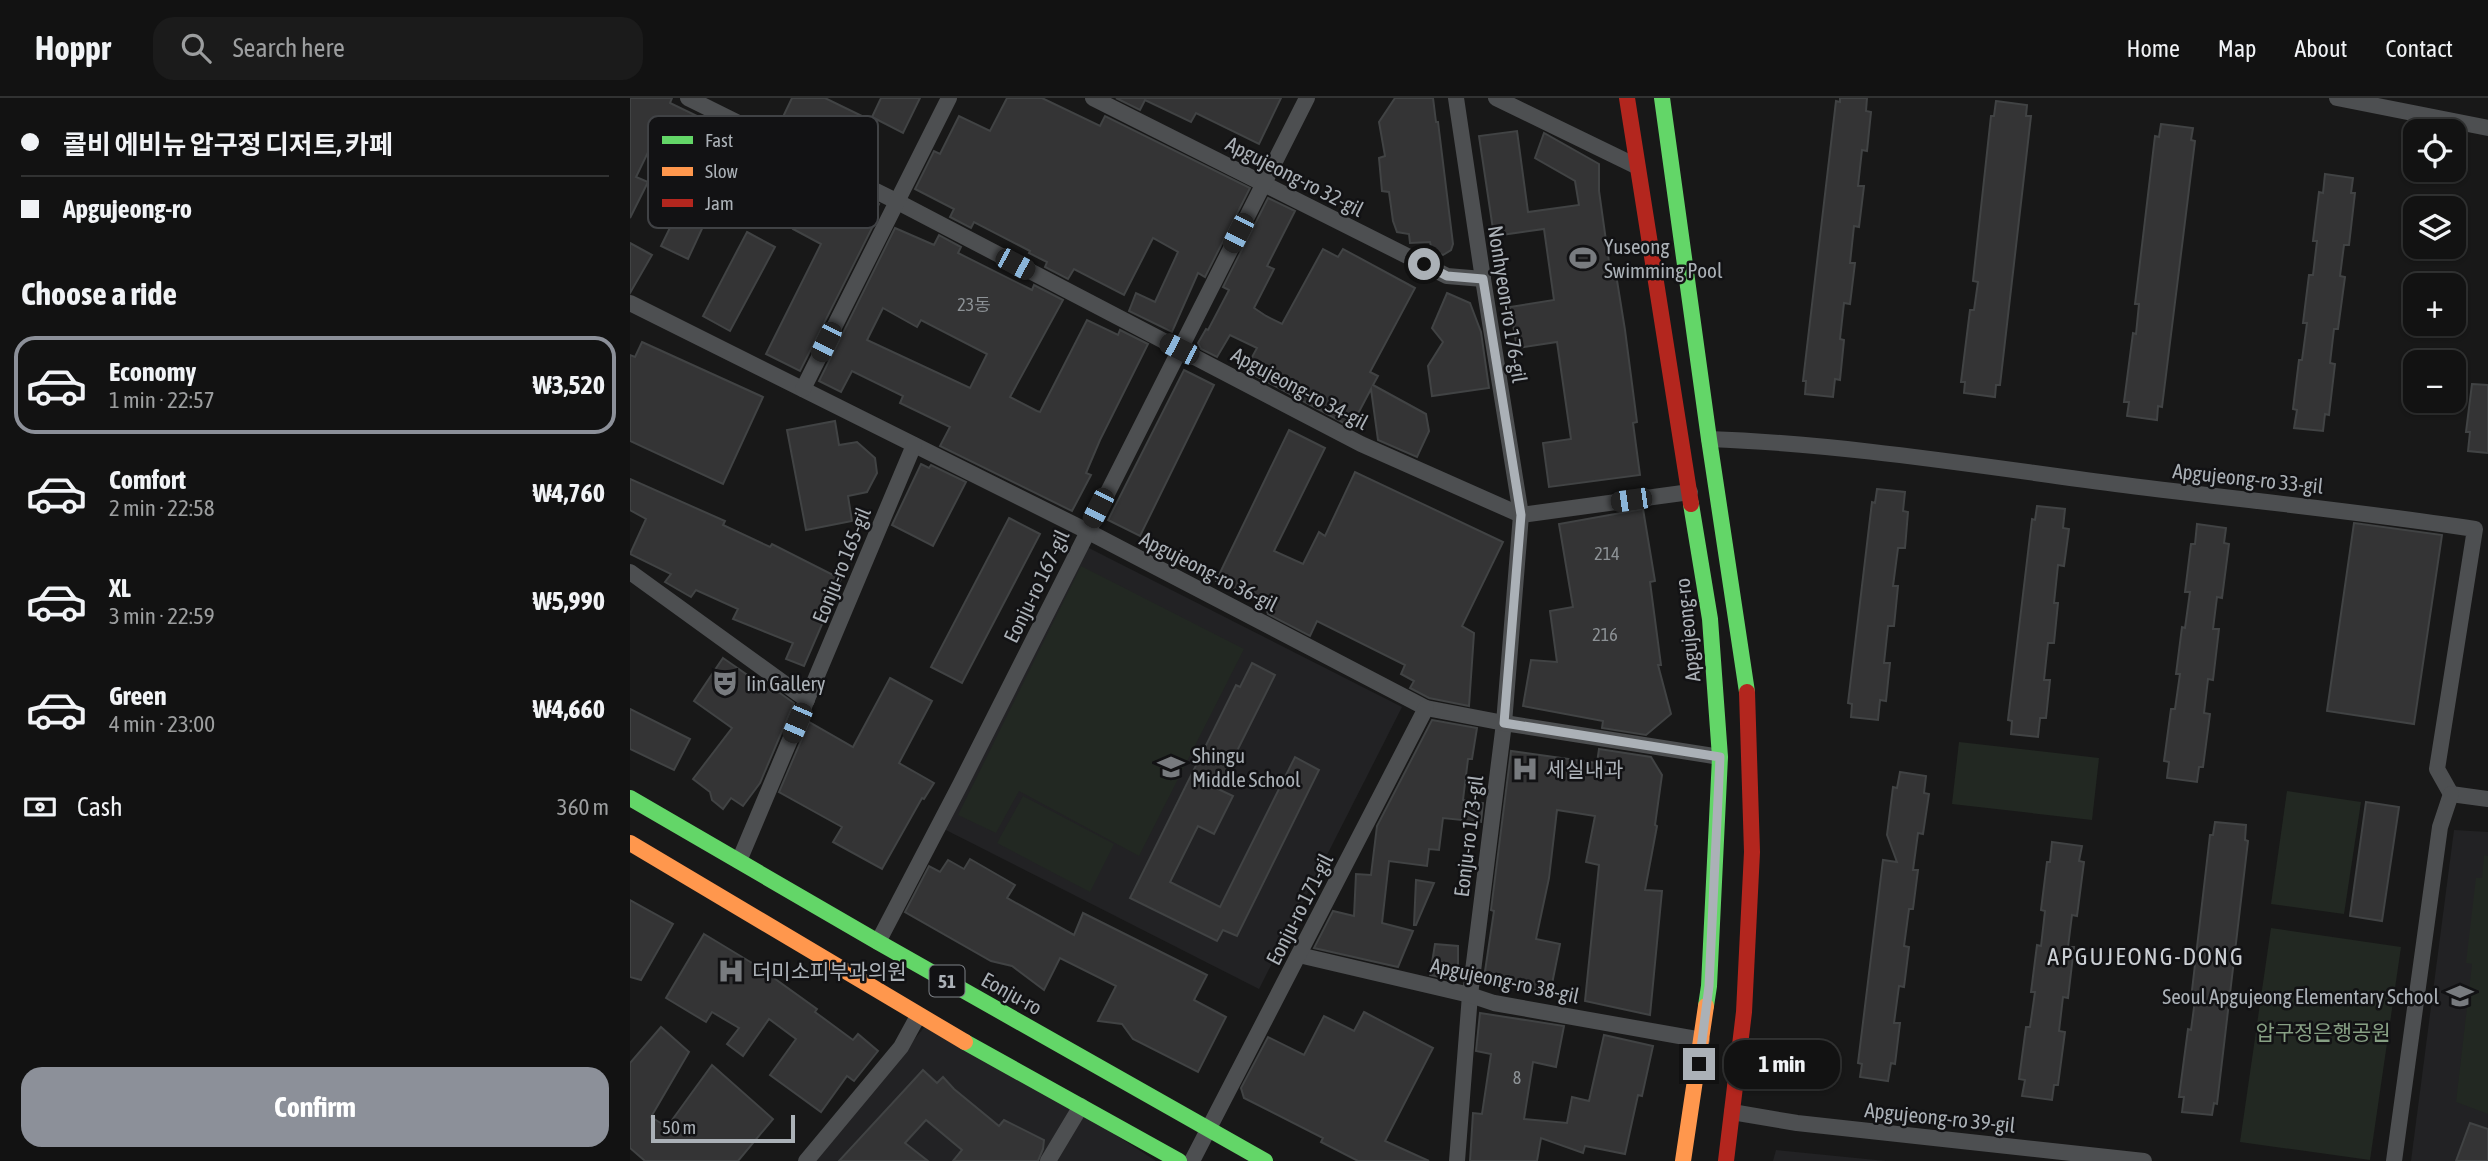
<!DOCTYPE html>
<meta charset="utf-8">
<style>
:root{--surface:#121212;--page:#1b1b1b;--text:#f1f3f6;--muted:#9c9e9f;--line:#313232;--accent:#8c9099}
body{margin:0;font-family:"Asap Condensed","Noto Sans KR",sans-serif;background:var(--page);color:var(--text);height:100vh;display:flex;flex-direction:column;font-size:26px;white-space:nowrap}
*{box-sizing:border-box;margin:0}
p{font-size:23px;color:var(--muted)}
.icon{flex:none;width:38px;height:38px;fill:none;stroke:currentColor;stroke-width:2;stroke-linecap:round;stroke-linejoin:round}
.map{position:relative;flex:1;overflow:hidden}
.panel{display:flex;flex-direction:column;background:var(--surface);width:630px}
.panel>*{flex:none}
.banner{display:grid;align-content:center;height:154px;padding:0 21px;background:var(--surface)}
.tools{position:absolute;left:1773px;top:21px;display:grid;gap:14px}
.tools a{display:grid;place-items:center;width:63px;height:63px;border-radius:14px;background:var(--surface);box-shadow:0 2px 5px #0004,0 0 0 2px var(--line);font-size:35px}
.scale{position:absolute;left:21px;bottom:18px;width:144px;box-sizing:border-box;padding-left:7px;border:4px solid #abb1b7;border-top:0;font-size:19px;line-height:24px;white-space:nowrap;color:#abb1b7;-webkit-text-stroke:5px #121214;paint-order:stroke}
.end{position:absolute;width:32px;height:32px;margin:-16px;border:9px solid #abb1b7;background:#111;box-shadow:0 0 0 4px #111}
.from{border-radius:50%}
.bubble{position:absolute;height:49px;border-radius:21px;background:var(--surface);box-shadow:0 2px 5px #0004,0 0 0 2px var(--line);font-size:23px;font-weight:700;line-height:49px;text-align:center}
.car{position:absolute;width:21px;height:42px;margin:-21px -10px;border-radius:9px;box-shadow:0 0 5px 2px #0007;background:linear-gradient(#222 24%,#8ab4d8 0 40%,#222 0 76%,#8ab4d8 0 86%,#222 0)}
.banner b{display:flex;align-items:center;gap:24px;height:66px;font-size:26px}
.banner b+b{border-top:2px solid var(--line)}
.banner i{width:18px;height:18px;background:var(--text)}
ul{padding:0;list-style:none}
li{display:flex;align-items:center;gap:21px;height:98px;margin:0 14px 10px;padding:0 7px;border:4px solid transparent;border-radius:21px}
li div{flex:1}
li b{display:block;font-size:26px}
li em{font-style:normal;font-weight:700}
li.on{border-color:var(--accent)}
li>.icon{width:63px;height:63px;stroke-width:1.5}
h2{padding:0 21px;font-size:32px;line-height:84px}
.pay{display:flex;align-items:center;gap:18px;height:77px;padding:0 21px;font-size:26px}
.pay p{margin-inline-start:auto}
.cta{display:flex;gap:14px;margin-top:auto;padding:14px 21px}
.cta a{flex:1;height:80px;border-radius:21px;background:var(--accent);color:#fff;font-size:28px;font-weight:700;line-height:80px;text-align:center}
header{display:flex;align-items:center;gap:42px;box-sizing:border-box;height:98px;padding:0 35px;background:var(--surface);border-bottom:2px solid var(--line)}
header strong{font-size:33px}
nav{display:flex;gap:38px;margin-inline-start:auto;font-size:24px}
.search{width:490px;height:63px;background:var(--page);display:flex;align-items:center;gap:18px;box-sizing:border-box;padding:0 24px;border-radius:21px;color:var(--muted);font-size:26px}
main{display:flex;flex:1;min-height:0}
.map>svg:first-child{display:block}
.built{fill:#222224}
.green{fill:#222822}
.building{fill:#343435;stroke:#414344;stroke-width:2;fill-rule:evenodd}
.lines{fill:none;stroke-linecap:round;stroke-linejoin:round}
.street{stroke:#4d4f51;stroke-width:16}
.fast{stroke:#63d668;stroke-width:16}
.slow{stroke:#ff974d;stroke-width:16}
.jam{stroke:#b3261e;stroke-width:16}
.route{stroke:#abb1b7;stroke-width:9}
.labels{text-anchor:middle;dominant-baseline:central;stroke-width:5;stroke-linejoin:round;paint-order:stroke}
.number-label{font-size:18px;fill:#8d9296}
.shield{fill:#121214;stroke:#7d8186;stroke-width:2}
.shield-label{font-size:19px;font-weight:bold;fill:#abb1b7}
.street-label{font-size:21px;fill:#abb1b7;stroke:#121214}
.poi-label{font-size:21px;fill:#abb1b7;stroke:#121214;text-anchor:start}
.park-label{font-size:21px;fill:#87a084;stroke:#121214}
.quarter-label{font-size:24px;letter-spacing:2px;fill:#cbcfd4;stroke:#121214}
.key{fill:#121214;stroke:#404245;stroke-width:2}
.key-label{font-size:19px;fill:#abb1b7}
</style>
<header>
<strong>Hoppr</strong>
<div class="search"><svg class="icon" aria-label="search" viewBox="0 0 24 24"><circle cx="10" cy="10" r="6"/><path d="M15 15l6 6"/></svg>Search here</div>
<nav><a>Home</a><a>Map</a><a>About</a><a>Contact</a></nav>
</header>
<main>
<section class="panel">
<div class="banner">
<b><i class="from"></i>콜비 에비뉴 압구정 디저트, 카페</b>
<b><i></i>Apgujeong-ro</b>
</div>
<h2>Choose a ride</h2>
<ul>
<li class="on"><svg class="icon" aria-label="car" viewBox="0 0 24 24"><path d="M5 17H2v-5l4-1 3-4h7l3 4 3 1v5h-3M9 17h6M6 11h13"/><circle cx="7" cy="17" r="2"/><circle cx="17" cy="17" r="2"/></svg><div><b>Economy</b><p>1 min · 22:57</p></div><em>₩3,520</em></li>
<li><svg class="icon" aria-label="car" viewBox="0 0 24 24"><path d="M5 17H2v-5l4-1 3-4h7l3 4 3 1v5h-3M9 17h6M6 11h13"/><circle cx="7" cy="17" r="2"/><circle cx="17" cy="17" r="2"/></svg><div><b>Comfort</b><p>2 min · 22:58</p></div><em>₩4,760</em></li>
<li><svg class="icon" aria-label="car" viewBox="0 0 24 24"><path d="M5 17H2v-5l4-1 3-4h7l3 4 3 1v5h-3M9 17h6M6 11h13"/><circle cx="7" cy="17" r="2"/><circle cx="17" cy="17" r="2"/></svg><div><b>XL</b><p>3 min · 22:59</p></div><em>₩5,990</em></li>
<li><svg class="icon" aria-label="car" viewBox="0 0 24 24"><path d="M5 17H2v-5l4-1 3-4h7l3 4 3 1v5h-3M9 17h6M6 11h13"/><circle cx="7" cy="17" r="2"/><circle cx="17" cy="17" r="2"/></svg><div><b>Green</b><p>4 min · 23:00</p></div><em>₩4,660</em></li>
</ul>
<div class="pay"><svg class="icon" aria-label="cash" viewBox="0 0 24 24"><path d="M3 7h18v10H3z"/><circle cx="12" cy="12" r="2"/></svg>Cash<p>360 m</p></div>
<div class="cta"><a>Confirm</a></div>
</section>
<div class="map">
<svg width="1858" height="1063" viewBox="0 0 1858 1063">
<rect width="100%" height="100%" fill="#181818"/>
<g class="built">
<polygon points="453,447 772,609 629,891 310,729"/>
<polygon points="1824,732 1858,734 1858,1063 1781,1063"/>
<polygon points="303,919 526,1063 182,1063"/>
<polygon points="1146,1052 1256,1063 1143,1063"/>
</g>
<g class="green">
<polygon points="451,468 614,551 509,758 389,693 366,735 328,717"/>
<polygon points="1329,644 1469,660 1462,722 1322,706"/>
<polygon points="1657,693 1731,704 1714,816 1641,806"/>
<polygon points="393,698 484,746 460,794 367,745"/>
<polygon points="1854,757 1858,758 1858,1016 1826,1004 1842,866 1836,865 1846,780 1852,780"/>
<polygon points="1641,830 1771,849 1740,1062 1610,1044"/>
</g>
<g class="building">
<polygon points="0,0 42,0 40,5 249,106 242,120 246,122 170,273 136,256 191,146 163,131 166,124 117,103 122,94 22,46 6,79 18,84 0,120"/>
<polygon points="162,0 195,0 234,19 216,54 210,51 205,61 153,36 158,26 151,23"/>
<polygon points="251,0 290,0 273,35 242,19"/>
<polygon points="377,0 412,0 470,28 475,18 620,90 575,179 568,175 542,234 499,213 506,195 525,204 548,154 523,140 494,197 444,171 438,181 415,169 417,164 399,155 400,153 344,124 341,130 320,119 324,111 285,91 304,53 310,56 329,18 360,33"/>
<polygon points="486,0 651,0 629,46 566,15 561,24 515,2 510,12"/>
<polygon points="765,0 803,0 806,24 808,24 823,146 821,152 813,157 802,153 800,144 780,145 779,136 767,134 763,123 759,94 752,93 749,60 755,58 749,24"/>
<polygon points="1210,0 1237,0 1236,13 1241,14 1237,53 1232,52 1228,88 1234,88 1229,129 1224,128 1220,165 1225,165 1220,206 1214,205 1210,241 1214,242 1210,282 1205,281 1203,299 1175,296 1176,283 1173,283 1206,3 1210,4"/>
<polygon points="1366,3 1397,7 1396,18 1401,18 1370,287 1366,287 1365,299 1334,295 1335,284 1331,284 1340,212 1344,212 1348,184 1343,183 1361,18 1364,18"/>
<polygon points="1531,26 1563,30 1561,42 1565,43 1532,309 1528,308 1527,322 1497,318 1499,304 1494,304 1503,235 1506,236 1509,206 1505,206 1525,38 1529,39"/>
<polygon points="887,33 898,114 949,107 945,83 905,60 914,35 969,66 969,93 980,171 985,170 995,232 1007,324 1003,325 1010,377 919,389 913,345 941,341 927,244 887,250 880,209 924,202 914,131 864,138 849,38"/>
<polygon points="1695,76 1723,80 1721,95 1725,95 1719,147 1714,147 1710,178 1715,179 1708,231 1704,231 1700,265 1705,266 1699,317 1695,316 1693,333 1664,330 1667,312 1663,311 1669,262 1672,262 1677,225 1673,225 1679,177 1683,177 1687,143 1683,143 1689,94 1693,95"/>
<polygon points="56,97 82,109 58,161 31,148"/>
<polygon points="638,100 665,113 637,168 644,171 624,210 636,218 652,226 693,151 708,159 713,151 785,190 740,274 748,278 743,287 796,316 799,333 787,359 748,342 741,291 721,329 615,272 627,250 600,237 587,259 571,251 568,245 576,231 578,232 599,192 593,189"/>
<path d="M265 130 304 147 309 137 331 149 328 155 402 192 404 187 433 202 380 299 407 313 410 314 457 222 488 237 490 232 518 246 470 342 456 375 461 377 442 413 310 348 320 329 270 305 273 298 222 273 211 294 189 283ZM253 210 287 229 291 222 357 256 340 290 237 242Z"/>
<polygon points="117,134 145,149 100,233 73,218"/>
<polygon points="0,145 22,157 0,195"/>
<polygon points="817,195 840,205 851,234 859,290 802,298 798,268 813,244 802,230"/>
<polygon points="12,244 133,299 93,386 0,343 0,257 5,259"/>
<polygon points="554,272 584,287 510,438 478,422"/>
<polygon points="1842,286 1858,287 1858,355 1838,353 1840,334 1836,334"/>
<polygon points="205,323 209,347 227,344 245,360 247,375 237,394 218,398 222,423 176,432 157,332"/>
<polygon points="659,332 695,350 644,453 673,466 689,434 695,438 725,374 873,444 832,528 844,535 839,608 799,600 780,590 784,583 771,576 775,567 687,523 680,538 638,516 634,506 586,483"/>
<polygon points="291,366 299,370 301,367 336,384 303,448 262,427"/>
<polygon points="0,381 95,423 93,427 140,449 142,446 211,481 191,523 193,524 174,568 156,561 163,545 103,521 108,511 66,492 61,499 35,484 41,476 0,456 16,421 0,412"/>
<polygon points="1247,391 1275,394 1273,413 1278,414 1275,450 1268,450 1263,488 1268,488 1264,528 1258,528 1254,565 1260,565 1256,603 1250,602 1248,622 1221,619 1222,606 1218,605 1242,404 1245,405"/>
<polygon points="1407,408 1435,411 1433,430 1439,431 1434,468 1428,467 1424,505 1428,505 1424,545 1418,545 1414,582 1420,582 1416,620 1410,620 1408,639 1381,636 1382,623 1378,622 1402,421 1405,422"/>
<polygon points="1013,411 1025,483 1020,484 1031,567 1028,567 1041,616 1016,637 972,630 973,623 893,608 901,562 927,564 920,513 943,509 929,426"/>
<polygon points="379,420 410,436 332,585 301,569"/>
<polygon points="1724,425 1812,437 1784,626 1697,613"/>
<polygon points="1567,426 1596,430 1594,445 1599,446 1592,500 1587,499 1583,531 1589,531 1583,582 1578,581 1574,615 1580,616 1573,669 1569,669 1567,684 1537,680 1539,664 1534,663 1541,611 1545,611 1550,576 1546,576 1552,529 1555,530 1560,494 1555,494 1561,446 1565,446"/>
<polygon points="93,560 142,594 144,591 164,605 130,685 113,708 101,700 93,711 82,702 80,694 63,681 102,630 64,603"/>
<polygon points="622,565 645,577 588,691 603,698 584,736 568,728 540,784 590,809 665,659 689,672 607,838 593,832 587,843 500,800 606,587 610,589"/>
<polygon points="260,580 302,603 269,665 304,685 294,701 292,700 252,771 203,744 212,729 149,694 179,624 223,649"/>
<polygon points="0,611 60,641 44,672 0,651"/>
<polygon points="802,622 847,630 842,661 838,661 833,702 853,705 851,724 813,720 809,752 799,751 797,768 759,763 752,825 783,833 768,869 684,850 703,813 724,818 726,776 741,777 747,728"/>
<polygon points="969,651 1021,659 1032,677 1025,727 1027,728 1015,792 1032,793 1020,917 955,903 969,767 956,764 965,718 927,712 919,780 906,841 930,846 920,896 895,890 895,887 854,880 864,813 861,812 881,653 967,665"/>
<polygon points="1270,674 1296,678 1294,695 1299,696 1293,736 1288,735 1283,772 1288,772 1283,811 1279,811 1274,848 1279,849 1274,889 1269,888 1264,925 1270,925 1265,966 1261,965 1258,983 1230,979 1232,966 1228,965 1253,762 1267,764 1257,737 1263,689 1267,690"/>
<polygon points="1736,704 1769,709 1752,823 1720,818"/>
<polygon points="1585,724 1616,727 1615,742 1618,743 1587,1006 1584,1005 1582,1017 1552,1014 1554,999 1549,999 1558,931 1561,932 1565,902 1561,901 1580,737 1583,737"/>
<polygon points="1422,744 1452,748 1449,763 1454,764 1447,818 1442,817 1438,849 1444,849 1438,900 1433,899 1429,933 1435,934 1428,987 1424,987 1422,1002 1392,998 1395,982 1389,981 1396,929 1400,929 1405,894 1401,894 1407,847 1411,848 1415,813 1411,812 1417,764 1420,764"/>
<polygon points="340,761 385,787 377,800 444,837 453,815 577,877 564,902 596,919 568,974 503,941 492,926 468,923 486,888 430,860 414,892 382,868 361,863 275,814 299,768 310,774 318,762 334,771"/>
<polygon points="786,782 804,785 786,827 784,827"/>
<polygon points="0,802 43,826 11,882 0,879"/>
<polygon points="74,836 127,868 187,911 185,914 223,942 228,936 248,953 224,983 217,978 191,1014 140,977 166,941 139,921 113,958 97,946 109,930 82,914 76,924 36,900"/>
<polygon points="805,846 828,848 828,879 823,882 800,877"/>
<polygon points="734,914 803,950 755,1043 799,1063 728,1063 691,1044 693,1040 614,1000 611,990 638,939 674,957 694,918 724,933"/>
<polygon points="850,915 934,928 926,969 903,964 894,1021 937,1025 942,999 959,1003 974,937 1023,948 1012,998 1008,997 995,1056 955,1048 953,1055 911,1040 907,1063 840,1063 843,1015 852,1016 861,956 846,953"/>
<polygon points="31,929 59,954 21,1019 37,1029 82,967 143,1021 108,1063 15,1063 0,1050 0,965"/>
<polygon points="293,972 307,985 313,979 324,991 369,1028 374,1022 414,1042 413,1051 408,1063 323,1063 332,1052 296,1022 275,1045 298,1063 209,1063"/>
<polygon points="1840,1025 1858,1031 1858,1063 1826,1063"/>
</g>
<g class="lines">
<g class="street">
<polyline points="58,0 266,103 731,346 891,417 1060,394"/>
<polyline points="463,0 817,178 853,181"/>
<polyline points="826,0 853,181 891,417 874,625 840,897 827,1063"/>
<polyline points="866,0 1006,68"/>
<polyline points="1707,0 1858,30"/>
<polyline points="0,205 457,433 796,610 874,625 1090,659"/>
<polyline points="173,291 319,0"/>
<path d="M1079 341C1218 346 1355 369 1494 387 1611 402 1728 413 1845 431L1807 671 1821 696"/>
<polyline points="0,474 177,602"/>
<polyline points="1821,696 1858,701"/>
<polyline points="109,763 284,347"/>
<polyline points="248,844 330,687 677,0"/>
<polyline points="669,857 840,897 864,905 1072,942"/>
<polyline points="1102,1014 1167,1025 1514,1063"/>
<polyline points="176,1063 271,949 288,918"/>
<polyline points="418,1063 451,1008"/>
<polyline points="562,1063 796,610"/>
<polyline points="1764,1063 1810,729 1821,696"/>
</g>
<g class="fast">
<polyline points="1032,0 1079,341 1117,594"/>
<polyline points="1061,406 1080,521 1090,659 1079,888 1076,908"/>
<polyline points="0,700 248,844 635,1063"/>
<polyline points="335,944 549,1063"/>
</g>
<g class="slow">
<polyline points="0,745 335,944"/>
<polyline points="1053,1063 1076,908"/>
</g>
<g class="jam">
<polyline points="997,0 1061,406"/>
<polyline points="1096,1063 1114,914 1122,754 1117,594"/>
</g>
</g>
<g class="lines">
<polyline class="route" points="794,166 817,178 853,181 891,417 874,625 1090,659 1079,888 1069,966"/>
</g>
<defs>
<symbol id="stadium-bare" viewBox="-9 -9 18 18"><path d="M0-5a6.5 5 0 1 0 0 10a6.5 5 0 1 0 0-10ZM-3.5-1.8h7v3.6h-7Z" fill="#787b7f" stroke="#121214" stroke-width="2.5" paint-order="stroke"/></symbol>
<symbol id="theatre-bare" viewBox="-9 -9 18 18"><path d="M-5-5.5Q0-4 5-5.5V0Q5 5 0 6Q-5 5-5 0ZM-3.3-2.5H-1v1.5H-3.3ZM1-2.5H3.3v1.5H1ZM-2.8 1Q0 5.5 2.8 1Z" fill="#787b7f" stroke="#121214" stroke-width="2.5" paint-order="stroke"/></symbol>
<symbol id="school-bare" viewBox="-9 -9 18 18"><path d="M0-5L7-2L0 1L-7-2ZM-4 1L0 2.5L4 1V4Q0 6-4 4Z" fill="#787b7f" stroke="#121214" stroke-width="2.5" paint-order="stroke"/></symbol>
<symbol id="hospital-bare" viewBox="-9 -9 18 18"><path d="M-5-5h3v3.5h4V-5h3V5h-3V1.5h-4V5h-3Z" fill="#787b7f" stroke="#121214" stroke-width="2.5" paint-order="stroke"/></symbol>
</defs>
<g fill-rule="evenodd">
<use href="#stadium-bare" x="934" y="141" width="38" height="38"/>
<use href="#theatre-bare" x="76" y="566" width="38" height="38"/>
<use href="#school-bare" x="522" y="650" width="38" height="38"/>
<use href="#hospital-bare" x="876" y="652" width="38" height="38"/>
<use href="#hospital-bare" x="82" y="854" width="38" height="38"/>
<use href="#school-bare" x="1811" y="879" width="38" height="38"/>
</g>
<g class="labels">
<g class="number-label">
<text x="344" y="206">23동</text>
<text x="977" y="455">214</text>
<text x="975" y="536">216</text>
<text x="887" y="979">8</text>
</g>
<rect class="shield" x="299.5" y="867.5" width="35" height="31" rx="5"/>
<g class="shield-label">
<text x="317" y="883">51</text>
</g>
<g class="street-label">
<text transform="translate(665 78) rotate(27)">Apgujeong-ro 32-gil</text>
<text transform="translate(878 206) rotate(81)">Nonhyeon-ro 176-gil</text>
<text transform="translate(670 290) rotate(28)">Apgujeong-ro 34-gil</text>
<text transform="translate(1618 380) rotate(6)">Apgujeong-ro 33-gil</text>
<text transform="translate(211 467) rotate(-68)">Eonju-ro 165-gil</text>
<text transform="translate(579 473) rotate(27)">Apgujeong-ro 36-gil</text>
<text transform="translate(406 488) rotate(-64)">Eonju-ro 167-gil</text>
<text transform="translate(1057 532) rotate(-96)">Apgujeong-ro</text>
<text transform="translate(838 738) rotate(-83)">Eonju-ro 173-gil</text>
<text transform="translate(669 811) rotate(-63)">Eonju-ro 171-gil</text>
<text transform="translate(875 882) rotate(12)">Apgujeong-ro 38-gil</text>
<text transform="translate(382 895) rotate(29)">Eonju-ro</text>
<text transform="translate(1310 1019) rotate(6)">Apgujeong-ro 39-gil</text>
</g>
<g class="poi-label">
<text x="974" y="148">Yuseong<tspan x="974" dy="24">Swimming Pool</tspan></text>
<text x="116" y="585">Iin Gallery</text>
<text x="562" y="657">Shingu<tspan x="562" dy="24">Middle School</tspan></text>
<text x="916" y="671">세실내과</text>
<text x="122" y="873">더미소피부과의원</text>
<text x="1809" y="898" text-anchor="end">Seoul Apgujeong Elementary School</text>
</g>
<g class="park-label">
<text x="1693" y="934">압구정은행공원</text>
</g>
<g class="quarter-label">
<text x="1516" y="858">APGUJEONG-DONG</text>
</g>
</g>
<rect x="18" y="18" width="230" height="112" rx="10" class="key"/>
<rect x="32" y="38" width="31" height="8" fill="#63d668"/>
<rect x="32" y="69" width="31" height="9" fill="#ff974d"/>
<rect x="32" y="101" width="31" height="8" fill="#b3261e"/>
<g class="key-label">
<text x="75" y="49">Fast</text>
<text x="75" y="80">Slow</text>
<text x="75" y="112">Jam</text>
</g>
</svg>
<div class="tools">
<a><svg class="icon" aria-label="locate" viewBox="0 0 24 24"><circle cx="12" cy="12" r="6"/><path d="M12 2v4M12 18v4M2 12h4M18 12h4"/></svg></a>
<a><svg class="icon" aria-label="layers" viewBox="0 0 24 24"><path d="M12 4l9 5-9 5-9-5zM3 14l9 5 9-5"/></svg></a>
<a>+</a>
<a>−</a>
</div>
<div class="scale">50 m</div>
<i class="end from" style="left:794px;top:166px"></i>
<i class="end" style="left:1069px;top:966px"></i>
<div class="bubble" style="left:1094px;top:942px;width:116px">1 min</div>
<i class="car" style="left:608px;top:135px;rotate:207deg"></i>
<i class="car" style="left:385px;top:166px;rotate:118deg"></i>
<i class="car" style="left:196px;top:244px;rotate:206deg"></i>
<i class="car" style="left:549px;top:251px;rotate:297deg"></i>
<i class="car" style="left:1001px;top:402px;rotate:262deg"></i>
<i class="car" style="left:468px;top:410px;rotate:207deg"></i>
<i class="car" style="left:167px;top:625px;rotate:203deg"></i>
</div>
</main>
